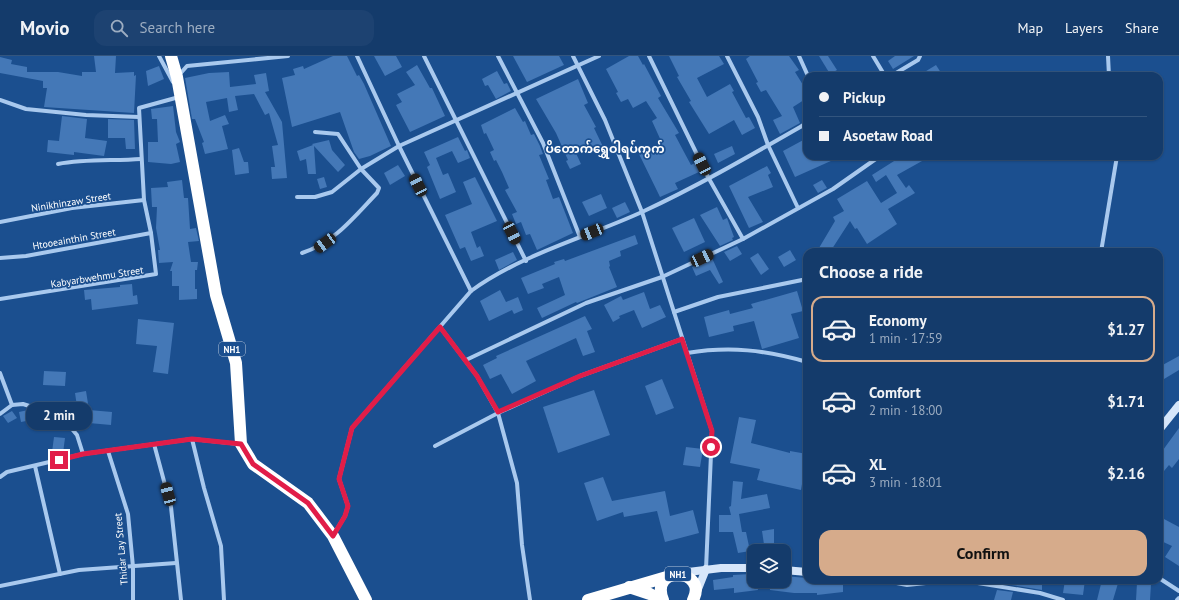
<!DOCTYPE html>
<meta charset="utf-8">
<style>
:root{--surface:#143b6b;--page:#1d4271;--text:#f1f3f6;--muted:#9dadc1;--line:#33557e;--accent:#d6ab8b}
body{margin:0;font-family:"PT Sans","Noto Sans Myanmar",sans-serif;background:var(--page);color:var(--text);height:100vh;display:flex;flex-direction:column;font-size:15px;white-space:nowrap}
*{box-sizing:border-box;margin:0}
p{font-size:13px;color:var(--muted)}
.icon{flex:none;width:22px;height:22px;fill:none;stroke:currentColor;stroke-width:2;stroke-linecap:round;stroke-linejoin:round}
.map{position:relative;flex:1;overflow:hidden}
.drawer{position:absolute;left:803px;top:192px;width:360px;height:336px;display:flex;flex-direction:column;background:var(--surface);border-radius:12px;box-shadow:0 1px 3px #0004,0 0 0 1px var(--line)}
.drawer>*{flex:none}
.hud{position:absolute;left:803px;top:16px;width:360px;height:88px;border-radius:12px;box-shadow:0 1px 3px #0004,0 0 0 1px var(--line);display:grid;align-content:center;height:88px;padding:0 16px;background:var(--surface)}
.buttons{position:absolute;left:747px;top:488px;display:grid;gap:8px}
.buttons a{display:grid;place-items:center;width:44px;height:44px;border-radius:8px;background:var(--surface);box-shadow:0 1px 3px #0004,0 0 0 1px var(--line);font-size:20px}
.end{position:absolute;width:18px;height:18px;margin:-9px;border:5px solid #e11d48;background:#fff;box-shadow:0 0 0 2px #fff}
.from{border-radius:50%}
.bubble{position:absolute;height:28px;border-radius:12px;background:var(--surface);box-shadow:0 1px 3px #0004,0 0 0 1px var(--line);font-size:13px;font-weight:700;line-height:28px;text-align:center}
.car{position:absolute;width:12px;height:24px;margin:-12px -6px;border-radius:5px;box-shadow:0 0 3px 1px #0007;background:linear-gradient(#222 24%,#8ab4d8 0 40%,#222 0 76%,#8ab4d8 0 86%,#222 0)}
.hud b{display:flex;align-items:center;gap:14px;height:38px;font-size:15px}
.hud b+b{border-top:1px solid var(--line)}
.hud i{width:10px;height:10px;background:var(--text)}
ul{padding:0;list-style:none}
li{display:flex;align-items:center;gap:12px;height:66px;margin:0 8px 6px;padding:0 8px;border:2px solid transparent;border-radius:12px}
li div{flex:1}
li b{display:block;font-size:15px}
li em{font-style:normal;font-weight:700}
li.active{border-color:var(--accent)}
li>.icon{width:36px;height:36px;stroke-width:1.5}
h2{padding:0 16px;font-size:18px;line-height:48px}
.action{display:flex;gap:8px;margin-top:auto;padding:8px 16px}
.action a{flex:1;height:46px;border-radius:12px;background:var(--accent);color:#111;font-size:16px;font-weight:700;line-height:46px;text-align:center}
header{display:flex;align-items:center;gap:24px;box-sizing:border-box;height:56px;padding:0 20px;background:var(--surface);border-bottom:1px solid var(--line)}
header strong{font-size:19px}
nav{display:flex;gap:22px;margin-inline-start:auto;font-size:14px}
.search{width:280px;height:36px;background:var(--page);display:flex;align-items:center;gap:10px;box-sizing:border-box;padding:0 14px;border-radius:12px;color:var(--muted);font-size:15px}
.map>svg:first-child{display:block}
.building{fill:#4478b7}
.lines{fill:none;stroke-linecap:round;stroke-linejoin:round}
.street{stroke:#a9c9ee;stroke-width:4}
.secondary{stroke:#d6e6fa;stroke-width:8}
.highway{stroke:#fff;stroke-width:12}
.route{stroke:#e11d48;stroke-width:5}
.labels{text-anchor:middle;dominant-baseline:central;stroke-width:3.5;stroke-linejoin:round;paint-order:stroke}
.shield{fill:#1b4f8f;stroke:#bbcadd;stroke-width:1}
.shield-label{font-size:9px;font-weight:bold;fill:#fff}
.street-label{font-size:10px;fill:#fff;stroke:#1b4f8f}
.quarter-label{font-size:12px;font-weight:bold;fill:#fff;stroke:#1b4f8f}
</style>
<header>
<strong>Movio</strong>
<div class="search"><svg class="icon" aria-label="search" viewBox="0 0 24 24"><circle cx="10" cy="10" r="6"/><path d="M15 15l6 6"/></svg>Search here</div>
<nav><a>Map</a><a>Layers</a><a>Share</a></nav>
</header>
<div class="map">
<svg width="1179" height="544" viewBox="0 0 1179 544">
<rect width="100%" height="100%" fill="#1b4f8f"/>
<g class="building">
<polygon points="94,0 116,0 115,17 134,16 134,20 136,19 134,57 44,51 47,32 43,32 43,25 0,17 0,1 12,4 11,8 27,11 27,16 58,16 82,20 82,16 96,16"/>
<polygon points="333,0 347,0 357,20 359,19 364,28 391,90 370,100 359,103 354,96 340,56 292,71 282,22 295,19 293,13 303,10 304,13"/>
<polygon points="374,0 396,0 402,11 385,20"/>
<polygon points="513,0 559,0 564,9 527,26"/>
<polygon points="629,0 638,0 643,9 644,8 661,40 658,42 679,77 675,79 684,96 691,109 695,107 699,116 675,127 678,133 660,141 639,98 662,87 652,65 657,62 646,45 633,52 628,43 621,46 616,37 618,36 606,13"/>
<polygon points="669,0 719,0 724,8 697,22 707,41 730,28 734,35 732,36 746,62 749,61 755,72 742,79 734,64 709,78 689,46 691,45 677,21 679,20"/>
<polygon points="750,0 789,0 799,14 795,16 803,29 807,42 793,51 800,67 780,78 773,64 782,60 766,34 761,36 756,27 758,26 746,3"/>
<polygon points="819,0 828,0 837,14 830,18"/>
<polygon points="895,0 914,0 893,13 888,5"/>
<polygon points="417,9 430,32 432,32 445,60 410,76 396,49 402,46 397,38 415,29 406,16"/>
<polygon points="936,9 943,20 918,20"/>
<polygon points="159,10 164,23 148,30 146,15"/>
<polygon points="497,15 504,28 507,27 511,35 496,43 488,29 485,30 482,23"/>
<polygon points="229,16 230,31 256,28 254,19 266,17 269,35 265,36 282,66 287,122 272,123 271,111 275,111 272,90 278,89 269,57 265,59 254,38 235,40 238,54 229,56 227,42 206,46 210,65 225,59 229,68 222,70 228,93 205,98 202,87 204,86 195,63 192,63 185,22 209,17"/>
<polygon points="578,23 588,47 584,49 596,71 594,72 606,97 598,101 591,88 575,95 581,108 570,113 566,105 568,104 556,77 536,43"/>
<polygon points="173,50 176,76 180,86 176,88 180,106 171,108 148,106 148,86 158,86 157,63 152,63 151,53"/>
<polygon points="515,52 523,66 525,65 531,79 534,78 540,90 543,98 539,99 549,123 546,124 553,143 559,141 573,177 537,194 530,178 526,179 521,166 516,168 512,158 517,156 505,134 509,132 502,116 496,104 494,105 490,96 494,94 486,77 484,78 481,69"/>
<polygon points="62,60 87,63 85,82 107,85 104,100 74,96 74,99 47,96 48,84 59,85"/>
<polygon points="108,63 134,64 135,93 126,93 125,82 108,82"/>
<polygon points="458,81 465,95 467,94 470,102 458,107 452,95 436,102 443,119 448,117 456,136 440,143 427,111 430,109 424,96"/>
<polygon points="807,82 807,100 842,100 795,121 783,95"/>
<polygon points="329,84 332,94 345,109 338,116 314,90 316,118 308,118 306,103 300,105 297,95 313,89 312,88"/>
<polygon points="732,90 735,98 718,107 714,98"/>
<polygon points="239,92 244,106 248,106 249,117 235,119 232,94"/>
<polygon points="902,100 904,103 909,100 931,100 897,119 906,132 909,129 915,137 888,153 897,168 867,188 857,172 855,173 850,165 830,196 826,196 819,192 835,165 833,161 844,155 837,143 867,125 881,147 897,137 886,119 876,126 872,119"/>
<polygon points="398,109 405,120 390,129 384,117"/>
<polygon points="767,110 771,117 768,119 773,131 748,141 763,166 749,172 729,130"/>
<polygon points="324,121 327,131 320,133 317,123"/>
<polygon points="475,121 497,165 471,176 477,192 480,190 484,200 471,205 465,191 460,193 445,159 472,148 463,126"/>
<polygon points="182,124 184,142 188,142 190,173 196,172 199,185 188,186 191,206 198,206 197,214 195,214 195,233 197,233 197,243 179,244 179,230 172,230 172,215 170,215 173,206 159,207 158,194 160,194 156,172 157,151 152,151 151,132 168,131 167,126"/>
<polygon points="822,124 827,132 818,137 813,129"/>
<polygon points="601,138 607,152 589,160 582,146"/>
<polygon points="625,146 630,156 617,162 612,152"/>
<polygon points="717,151 723,164 727,162 734,181 732,182 733,184 720,190 700,159"/>
<polygon points="694,162 705,186 684,196 672,172"/>
<polygon points="635,179 638,188 620,195 621,200 609,205 610,210 609,211 617,231 577,247 576,246 542,262 537,252 565,239 559,221 542,228 544,232 528,238 521,222 555,208 554,206 564,203 565,205"/>
<polygon points="737,190 742,198 730,205 724,196"/>
<polygon points="790,194 796,204 784,211 778,201"/>
<polygon points="513,196 517,204 499,214 495,204"/>
<polygon points="758,197 769,213 761,219 750,202"/>
<polygon points="712,202 723,226 719,228 710,214 696,220 692,211"/>
<polygon points="132,228 133,240 137,239 138,248 92,254 91,243 85,244 84,234 120,231 120,229"/>
<polygon points="500,234 506,246 518,241 523,254 514,258 512,254 489,265 480,245"/>
<polygon points="797,235 803,255 791,258 799,282 762,293 754,265 733,270 734,275 709,281 704,261 729,254 730,258 753,252 751,248"/>
<polygon points="644,236 650,253 660,249 666,261 642,272 634,254 619,260 620,262 613,266 604,249 621,240 623,244"/>
<polygon points="585,260 592,273 587,275 595,296 583,300 576,282 526,305 536,325 512,338 501,318 490,323 483,309 497,302 496,300"/>
<polygon points="138,263 174,267 168,318 153,316 157,290 136,288"/>
<polygon points="1179,300 1179,314 1159,326 1159,311"/>
<polygon points="44,315 66,316 65,330 43,329"/>
<polygon points="662,323 674,352 656,359 645,330"/>
<polygon points="594,334 610,379 558,397 543,351"/>
<polygon points="86,335 89,354 112,356 111,369 89,367 89,370 74,370 74,357 78,357 75,337"/>
<polygon points="28,354 31,364 21,366 19,356"/>
<polygon points="12,355 17,362 8,367 3,360"/>
<polygon points="739,361 756,364 751,387 790,397 790,395 807,398 801,434 757,424 760,413 730,407"/>
<polygon points="48,363 57,364 56,372 47,370"/>
<polygon points="1179,372 1179,403 1172,412 1169,409 1159,421 1159,391 1163,394"/>
<polygon points="54,381 65,382 63,397 52,396"/>
<polygon points="686,391 703,393 700,411 683,409"/>
<polygon points="603,421 612,445 665,435 670,460 693,454 699,477 665,486 657,455 624,461 623,456 597,465 584,427"/>
<polygon points="733,425 743,426 741,443 767,438 770,452 739,458 742,476 746,476 750,495 738,497 733,476 719,476 719,459 731,459 729,451 731,450"/>
<polygon points="1164,463 1179,471 1179,510 1165,501 1172,490 1159,484 1159,473"/>
<polygon points="774,473 774,495 765,495 762,475"/>
<polygon points="751,518 752,525 756,525 758,534 734,537 734,532 714,534 713,524 733,521 733,519"/>
<polygon points="784,520 807,522 807,524 843,524 843,536 817,539 817,537 794,537 770,534 769,525 784,525"/>
<polygon points="1000,524 1042,524 1042,534 999,527"/>
<polygon points="1065,524 1085,524 1083,539 1063,537"/>
<polygon points="1102,524 1119,524 1113,544 1097,544"/>
<polygon points="1137,527 1151,528 1150,544 1136,544"/>
<polygon points="997,534 1013,536 1011,544 994,544"/>
</g>
<g class="lines">
<g class="street">
<polyline points="159,0 173,26"/>
<polyline points="357,0 399,90 471,235"/>
<polyline points="424,0 526,205"/>
<polyline points="498,0 543,87 580,181"/>
<polyline points="573,0 605,64 642,156 712,375 706,513"/>
<polyline points="649,0 708,121 743,183"/>
<polyline points="727,0 758,61 768,89 798,152"/>
<polyline points="799,0 808,20"/>
<polyline points="873,0 885,20"/>
<polyline points="1108,0 1109,20"/>
<polyline points="179,19 187,10 288,0"/>
<polyline points="891,20 918,4 920,0"/>
<polyline points="0,44 26,53 86,59 139,61"/>
<path d="M58 108C85 103 113 105 141 103"/>
<polyline points="297,141 315,141 332,136 361,113 399,90 599,0"/>
<polyline points="0,166 72,152 144,144"/>
<polyline points="1101,196 1117,100"/>
<path d="M302 197C334 187 354 161 377 137L379 132 361 113 338 78 315 76"/>
<polyline points="0,202 26,200 151,177"/>
<polyline points="0,243 156,218 151,177 144,144 139,52 179,41"/>
<polyline points="674,256 718,241 807,223"/>
<polyline points="440,271 477,320 498,357 517,427 522,489 530,544"/>
<path d="M687 297C730 290 765 294 807 306"/>
<polyline points="466,304 586,247 662,221 743,183 833,133 880,100"/>
<polyline points="0,317 12,349 23,348 61,360 77,379 83,398"/>
<polyline points="0,358 12,349"/>
<polyline points="192,383 204,432 221,490 224,544"/>
<polyline points="154,388 171,451 181,544"/>
<polyline points="435,390 498,357 580,320 682,283"/>
<polyline points="108,395 128,458 133,511 133,544"/>
<polyline points="35,410 60,518"/>
<polyline points="0,421 7,416 83,398 192,383 239,388"/>
<path d="M334 478 345 460 348 450 339 423 352 372 471 235C522 198 585 182 642 156 698 130 753 98 807 67"/>
<polyline points="1159,522 1179,535"/>
<polyline points="881,524 907,529 954,524"/>
<polyline points="959,524 1040,537 1063,544"/>
<polyline points="0,530 79,514 176,507"/>
<polyline points="1177,544 1179,542"/>
</g>
<g class="secondary">
<polyline points="1159,374 1179,349"/>
<polyline points="784,514 807,516"/>
<polyline points="680,517 721,512 754,512"/>
<polyline points="696,538 706,513"/>
</g>
<g class="highway">
<polyline points="171,0 177,21 216,239 236,307 241,388 253,408 308,447 333,480 366,544"/>
<polyline points="629,531 650,538 662,544"/>
<polyline points="588,544 670,520"/>
<path d="M663 544C649 508 709 513 693 544"/>
</g>
</g>
<g class="lines">
<polyline class="route" points="59,404 83,398 192,383 241,388 253,408 308,447 333,480 345,460 348,450 339,423 352,372 440,271 477,320 498,356 580,320 682,283 712,375 711,391"/>
</g>
<g class="labels">
<g class="shield">
<rect x="219" y="286" width="26" height="14" rx="3"/>
<rect x="665" y="511" width="26" height="14" rx="3"/>
</g>
<g class="shield-label">
<text x="232" y="293">NH1</text>
<text x="678" y="518">NH1</text>
</g>
<g class="street-label">
<text transform="translate(71 146) rotate(-9)">Ninikhinzaw Street</text>
<text transform="translate(74 183) rotate(-10)">Htooeainthin Street</text>
<text transform="translate(97 221) rotate(-9)">Kabyarbwehmu Street</text>
<text transform="translate(121 493) rotate(-95)">Thidar Lay Street</text>
</g>
<g class="quarter-label">
<text x="605" y="92">ပိတောက်ရွှေဝါရပ်ကွက်</text>
</g>
</g>
</svg>
<div class="buttons">
<a><svg class="icon" aria-label="layers" viewBox="0 0 24 24"><path d="M12 4l9 5-9 5-9-5zM3 14l9 5 9-5"/></svg></a>
</div>
<i class="end from" style="left:711px;top:391px"></i>
<i class="end" style="left:59px;top:404px"></i>
<div class="bubble" style="left:26px;top:346px;width:66px">2 min</div>
<i class="car" style="left:702px;top:108px;rotate:333deg"></i>
<i class="car" style="left:418px;top:129px;rotate:333deg"></i>
<i class="car" style="left:592px;top:176px;rotate:248deg"></i>
<i class="car" style="left:512px;top:177px;rotate:153deg"></i>
<i class="car" style="left:325px;top:187px;rotate:234deg"></i>
<i class="car" style="left:702px;top:202px;rotate:65deg"></i>
<i class="car" style="left:168px;top:438px;rotate:345deg"></i>
<div class="hud">
<b><i class="from"></i>Pickup</b>
<b><i></i>Asoetaw Road</b>
</div>
<section class="drawer">
<h2>Choose a ride</h2>
<ul>
<li class="active"><svg class="icon" aria-label="car" viewBox="0 0 24 24"><path d="M5 17H2v-5l4-1 3-4h7l3 4 3 1v5h-3M9 17h6M6 11h13"/><circle cx="7" cy="17" r="2"/><circle cx="17" cy="17" r="2"/></svg><div><b>Economy</b><p>1 min · 17:59</p></div><em>$1.27</em></li>
<li><svg class="icon" aria-label="car" viewBox="0 0 24 24"><path d="M5 17H2v-5l4-1 3-4h7l3 4 3 1v5h-3M9 17h6M6 11h13"/><circle cx="7" cy="17" r="2"/><circle cx="17" cy="17" r="2"/></svg><div><b>Comfort</b><p>2 min · 18:00</p></div><em>$1.71</em></li>
<li><svg class="icon" aria-label="car" viewBox="0 0 24 24"><path d="M5 17H2v-5l4-1 3-4h7l3 4 3 1v5h-3M9 17h6M6 11h13"/><circle cx="7" cy="17" r="2"/><circle cx="17" cy="17" r="2"/></svg><div><b>XL</b><p>3 min · 18:01</p></div><em>$2.16</em></li>
</ul>
<div class="action"><a>Confirm</a></div>
</section>
</div>
